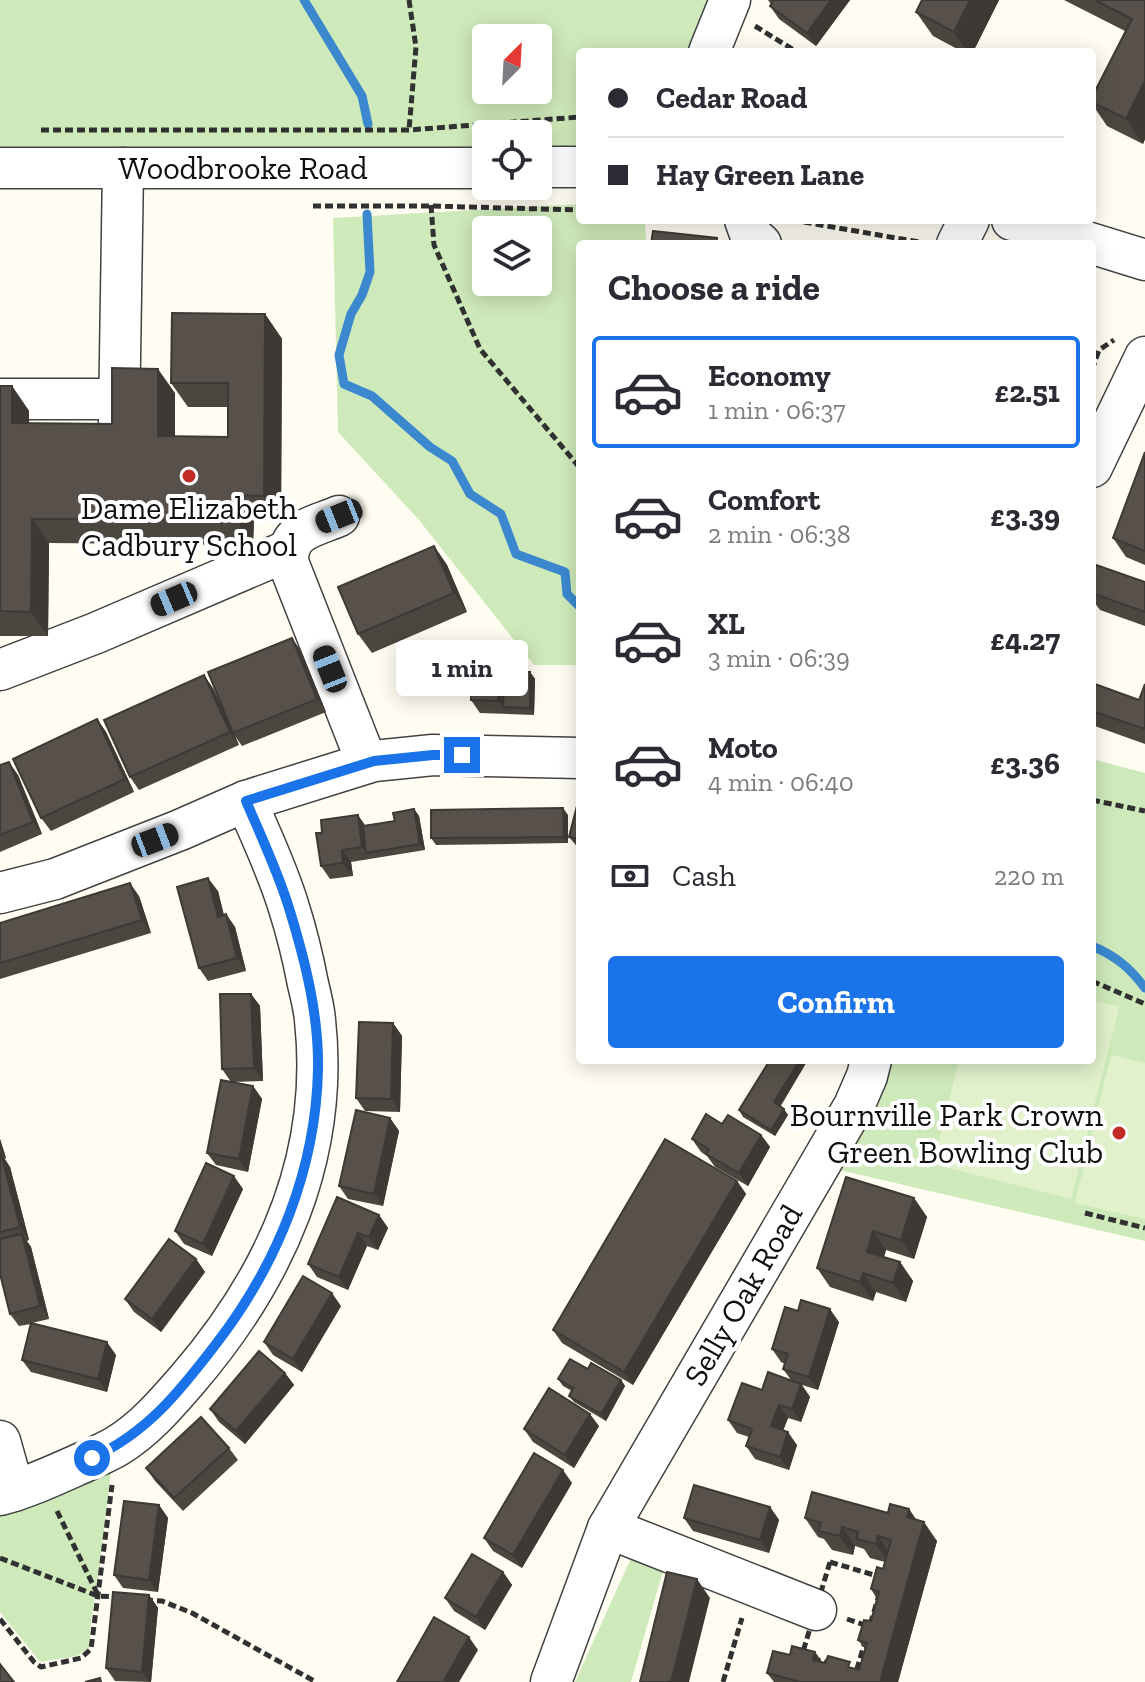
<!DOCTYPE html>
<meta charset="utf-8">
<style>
:root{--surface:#fff;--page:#f2f2f3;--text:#2b2b33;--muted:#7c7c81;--line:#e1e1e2;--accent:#1a73e8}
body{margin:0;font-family:"Zilla Slab",serif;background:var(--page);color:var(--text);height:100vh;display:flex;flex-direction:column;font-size:30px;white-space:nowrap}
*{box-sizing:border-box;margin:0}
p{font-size:26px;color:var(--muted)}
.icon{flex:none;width:44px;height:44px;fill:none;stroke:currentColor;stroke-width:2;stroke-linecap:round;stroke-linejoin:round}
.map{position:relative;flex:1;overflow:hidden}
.drawer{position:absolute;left:576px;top:240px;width:520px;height:824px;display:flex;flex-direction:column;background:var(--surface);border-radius:8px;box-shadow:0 4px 20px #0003}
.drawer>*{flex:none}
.guide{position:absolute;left:576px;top:48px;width:520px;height:176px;border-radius:8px;box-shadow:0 4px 20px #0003;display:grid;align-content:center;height:176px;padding:0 32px;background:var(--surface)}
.needle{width:52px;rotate:24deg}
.controls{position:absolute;left:472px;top:24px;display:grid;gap:16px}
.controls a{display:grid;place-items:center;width:80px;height:80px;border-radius:8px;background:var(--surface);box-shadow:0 4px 20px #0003;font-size:40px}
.end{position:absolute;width:36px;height:36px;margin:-18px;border:10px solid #1a73e8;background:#fff;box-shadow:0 0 0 4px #fff}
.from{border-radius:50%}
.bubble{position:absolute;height:56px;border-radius:8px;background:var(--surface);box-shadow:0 4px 20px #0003;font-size:26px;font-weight:700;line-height:56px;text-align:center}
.car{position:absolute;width:24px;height:48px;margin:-24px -12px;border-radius:10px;box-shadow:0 0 6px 2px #0007;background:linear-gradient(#222 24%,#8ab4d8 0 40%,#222 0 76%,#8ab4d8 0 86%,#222 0)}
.guide b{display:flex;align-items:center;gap:28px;height:76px;font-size:30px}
.guide b+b{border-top:2px solid var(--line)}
.guide i{width:20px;height:20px;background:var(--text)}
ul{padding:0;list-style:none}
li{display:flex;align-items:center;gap:24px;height:112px;margin:0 16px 12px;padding:0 16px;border:4px solid transparent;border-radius:8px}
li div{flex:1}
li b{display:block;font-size:30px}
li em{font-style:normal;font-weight:700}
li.on{border-color:var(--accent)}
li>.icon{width:72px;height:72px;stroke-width:1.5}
h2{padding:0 32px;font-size:36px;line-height:96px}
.pay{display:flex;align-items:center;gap:20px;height:88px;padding:0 32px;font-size:30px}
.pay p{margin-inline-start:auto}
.action{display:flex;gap:16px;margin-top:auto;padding:16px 32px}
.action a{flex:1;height:92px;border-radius:8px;background:var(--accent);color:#fff;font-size:32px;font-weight:700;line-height:92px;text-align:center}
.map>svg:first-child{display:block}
.green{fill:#cfeaba;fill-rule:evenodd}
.pitch{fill:#e1f1cc}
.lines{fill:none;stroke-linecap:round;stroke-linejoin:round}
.stream{stroke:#3b88cf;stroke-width:9}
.minor-casing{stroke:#424242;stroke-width:43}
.path{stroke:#313131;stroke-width:5;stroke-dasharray:8 4;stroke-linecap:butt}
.minor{stroke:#fff;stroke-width:40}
.wall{fill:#4c4640}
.shaded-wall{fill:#3e3934}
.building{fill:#58514b;stroke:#3e3934;stroke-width:2}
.route{stroke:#1a73e8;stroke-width:10}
.poi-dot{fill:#c22a25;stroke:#fff;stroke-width:3}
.labels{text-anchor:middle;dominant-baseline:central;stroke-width:8;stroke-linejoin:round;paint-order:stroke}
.street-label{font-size:32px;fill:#0f0f0f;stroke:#fff}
.poi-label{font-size:32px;fill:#0f0f0f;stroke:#fff}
</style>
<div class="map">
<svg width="1145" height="1682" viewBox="0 0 1145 1682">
<rect width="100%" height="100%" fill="#fffdf1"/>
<g class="green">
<path d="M0 0H712L699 52H580V148L538 149V134H486V150L0 149ZM486 38H538V90H486Z"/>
<path d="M580 204V220H645L646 244H580V665H534L419 520 338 432 333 218ZM486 230H538V282H486Z"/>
<polygon points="1092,759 1145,773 1145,1241 835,1169 888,1060 1092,1060"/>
<polygon points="112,1463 98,1579 91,1621 89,1648 77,1656 40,1662 0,1612 0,1507"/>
<polygon points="631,1558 665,1564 631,1682 575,1682"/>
</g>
<g class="pitch">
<polygon points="1092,1000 1119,1007 1071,1199 933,1164 959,1060 1092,1060"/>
<polygon points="1111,1055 1145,1063 1145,1219 1075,1203"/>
</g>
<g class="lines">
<g class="stream">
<polyline points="304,0 362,96 368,124"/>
<polyline points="367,214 370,272 362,295 351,314 339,355 344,384 372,396 430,447 452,461 470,494 501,514 516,554 565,572 567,594 580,607"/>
<path d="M1092 946C1116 956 1130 968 1145 988"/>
</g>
<defs>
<g id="minor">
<polyline points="709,52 730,0"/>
<polyline points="538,167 580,167"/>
<polyline points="0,168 486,168"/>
<polyline points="745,220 750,234 761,244"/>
<polyline points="1012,220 1045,229 1145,260"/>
<polyline points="957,244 969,220"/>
<polyline points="0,399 119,399"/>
<polyline points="119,421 123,168"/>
<polyline points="1092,467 1145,357"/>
<path d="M339 516C314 527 287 529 288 562L367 763"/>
<polyline points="0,670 96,633 287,551"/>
<polyline points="0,893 55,879 180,830 246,801 374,761 433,755 580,758"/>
<polyline points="0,1441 14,1491"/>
<path d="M0 1495C30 1487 57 1474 84 1462 95 1457 107 1452 117 1446 145 1429 166 1404 187 1380 275 1278 330 1157 315 1020 314 1008 311 996 308 984 303 958 297 933 289 908 278 871 261 836 246 801"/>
<polyline points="608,1528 816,1610"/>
<polyline points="551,1682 608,1528 854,1106 867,1076 871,1060"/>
</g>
</defs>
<use href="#minor" class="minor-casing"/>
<g class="path">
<polyline points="409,0 416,47 409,130"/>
<polyline points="755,26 797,52"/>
<polyline points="41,130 409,130 580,117"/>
<polyline points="431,205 434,245 480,349 580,468"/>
<polyline points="313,206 431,206 580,210"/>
<polyline points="792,220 925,243"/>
<polyline points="1092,370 1099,350 1114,340"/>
<polyline points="1092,800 1145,811"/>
<polyline points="1092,981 1145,1004"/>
<polyline points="1085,1213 1145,1228"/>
<polyline points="57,1511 98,1595"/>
<polyline points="0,1558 98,1596 119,1597"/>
<polygon points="830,1562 884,1578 856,1672 802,1655"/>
<polyline points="145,1600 162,1601 192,1613 316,1682"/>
<polyline points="0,1619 34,1662 41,1667 81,1658 91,1649 112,1485"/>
<polyline points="847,1619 868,1626"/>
<polyline points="723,1682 742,1618"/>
</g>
<use href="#minor" class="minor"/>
</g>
<g class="wall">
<polygon points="768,0 850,0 816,46 779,19 770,6 771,4"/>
<polygon points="922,0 999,0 973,52 963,52 933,36 916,12"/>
<polygon points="1064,0 1145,0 1145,139 1143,144 1107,126 1092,104 1092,97 1125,31"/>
<polygon points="265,314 282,339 281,520 254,520 253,545 49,543 48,636 0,636 0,386 12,386 29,411 29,423 112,424 175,393 175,437 228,437 228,407 188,407 171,383"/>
<polygon points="1145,452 1145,565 1126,557 1113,538"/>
<polygon points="434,546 447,565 467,612 372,653 358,634"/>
<polygon points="1092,576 1145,582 1145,626 1100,610 1092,599"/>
<polygon points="301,651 326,712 242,746 235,736 239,745 139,790 130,777 213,688 227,718"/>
<polygon points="509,657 509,672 530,672 535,679 534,715 480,713 471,700 472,673 467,666"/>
<polygon points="1092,683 1139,700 1145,684 1145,744 1092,725"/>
<polygon points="97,719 106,732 134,792 51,831 41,818"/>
<polygon points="0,765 18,775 42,834 0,852"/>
<polygon points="580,802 580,850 569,837"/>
<polygon points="414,809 419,816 425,850 351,862 353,876 330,879 321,866 365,825 395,821"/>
<polygon points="568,815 568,843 436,845 431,838"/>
<polygon points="218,891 224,915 226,914 235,927 246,971 208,981 199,968"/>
<polygon points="139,896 151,933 0,979 0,923"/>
<polygon points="251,994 260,1006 263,1081 232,1082 253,1086 262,1099 248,1172 216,1165 207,1153 231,1082 222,1069"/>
<polygon points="393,1023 402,1036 400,1112 365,1111 356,1098"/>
<polygon points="780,1106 788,1115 775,1136 743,1117 739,1110"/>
<polygon points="390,1118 399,1131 383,1206 348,1199 339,1186"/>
<polygon points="722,1124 761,1135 770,1147 748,1186 715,1167 707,1156 701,1152 692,1139"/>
<polygon points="0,1139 6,1158 5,1159 10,1167 29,1240 27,1241 31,1247 49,1319 32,1323 116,1355 107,1392 31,1372 22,1360 31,1324 19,1326 10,1314 0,1274"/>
<polygon points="737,1181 746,1194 633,1385 562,1343 553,1330"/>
<polygon points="243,1189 212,1256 184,1244 175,1231"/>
<polygon points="914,1198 927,1217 914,1259 886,1250 884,1257 900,1262 913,1281 906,1302 876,1292 873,1301 830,1287 817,1268"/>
<polygon points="379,1215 388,1228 378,1250 367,1246 348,1290 317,1277 308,1264"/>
<polygon points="196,1259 205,1272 161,1332 134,1312 125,1299"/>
<polygon points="341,1306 302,1372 273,1355 264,1342"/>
<polygon points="839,1322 818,1390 802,1385 810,1397 801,1422 788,1418 783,1430 797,1445 789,1470 755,1459 746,1446 749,1437 737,1433 728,1420 762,1390 791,1380 783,1369 785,1364 781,1362 772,1349"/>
<polygon points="588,1369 621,1380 625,1386 606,1421 574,1402 569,1396 572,1391 563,1386 558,1379"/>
<polygon points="285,1373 294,1385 245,1444 219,1422 210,1409"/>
<polygon points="599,1426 574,1468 533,1442 524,1429"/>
<polygon points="229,1448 238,1460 183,1511 155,1481 146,1468"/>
<polygon points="572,1483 522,1568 493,1551 484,1538"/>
<polygon points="159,1505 168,1518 158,1592 123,1588 114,1575"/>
<polygon points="770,1507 779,1520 769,1553 693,1531 684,1518"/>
<polygon points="909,1509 916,1520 937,1541 898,1682 774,1682 767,1673 790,1655 815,1652 822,1662 859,1670 865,1649 858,1640 871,1621 877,1599 871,1589 883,1569 885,1562 870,1558 864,1549 855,1546 853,1555 832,1550 824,1539 818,1537 805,1518 888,1513"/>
<polygon points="503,1572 512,1585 485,1630 454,1611 445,1598"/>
<polygon points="149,1595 158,1608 151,1682 115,1681 106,1668"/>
</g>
<g class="shaded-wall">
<polygon points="831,0 850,0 816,46 807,33"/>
<polygon points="970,0 999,0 973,52 968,52 954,32"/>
<polygon points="1145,81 1145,139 1143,144 1126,119"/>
<polygon points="265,314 282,339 281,520 264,496"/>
<polygon points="158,369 175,393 175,461 158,436"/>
<polygon points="12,386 29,411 29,448 12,423"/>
<polygon points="237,495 254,520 253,545 236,520"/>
<polygon points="32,519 49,543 48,636 31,612"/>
<polygon points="434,546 447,565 467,612 454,593"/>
<polygon points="292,638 301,651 326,712 317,699"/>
<polygon points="500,644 509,657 508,707 503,707 498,701"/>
<polygon points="530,672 535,679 534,715 530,708"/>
<polygon points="204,675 213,688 239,745 230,732"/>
<polygon points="97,719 106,732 134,792 125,779"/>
<polygon points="9,762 18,775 42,834 33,822"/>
<polygon points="563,808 568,815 568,843 564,837"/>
<polygon points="414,809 419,816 425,850 420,844"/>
<polygon points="358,815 367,828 366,853 362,847"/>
<polygon points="342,850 351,862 353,876 343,863"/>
<polygon points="208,878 218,891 227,929 218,917"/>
<polygon points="130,883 139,896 151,933 142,920"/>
<polygon points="226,914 235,927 246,971 237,958"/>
<polygon points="251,994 260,1006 263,1081 254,1068"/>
<polygon points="393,1023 402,1036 400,1112 391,1099"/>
<polygon points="800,1060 808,1060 779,1109 774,1102"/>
<polygon points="253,1086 262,1099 248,1172 239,1159"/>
<polygon points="784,1109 788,1115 775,1136 771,1130"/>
<polygon points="390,1118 399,1131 383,1206 374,1194"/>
<polygon points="761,1135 770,1147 748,1186 739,1173"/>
<polygon points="0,1139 6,1158 0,1150"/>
<polygon points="1,1154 10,1167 29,1240 20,1227"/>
<polygon points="234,1176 243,1189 212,1256 203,1244"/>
<polygon points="737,1181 746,1194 633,1385 624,1372"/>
<polygon points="914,1198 927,1217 914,1259 901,1240"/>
<polygon points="379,1215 388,1228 378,1250 369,1237"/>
<polygon points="873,1231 886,1250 880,1270 867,1252"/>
<polygon points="358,1233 367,1246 348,1290 339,1277"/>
<polygon points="22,1234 31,1247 49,1319 40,1306"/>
<polygon points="196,1259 205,1272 161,1332 152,1319"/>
<polygon points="900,1262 913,1281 906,1302 893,1283"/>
<polygon points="863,1273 876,1292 873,1301 860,1282"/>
<polygon points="332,1293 341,1306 302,1372 293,1359"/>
<polygon points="830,1309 839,1322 818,1390 809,1377"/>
<polygon points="107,1342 116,1355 107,1392 98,1379"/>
<polygon points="285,1373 294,1385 245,1444 236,1431"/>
<polygon points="621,1380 625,1386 606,1421 601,1414"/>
<polygon points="801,1384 810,1397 801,1422 792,1409"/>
<polygon points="779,1405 788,1418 780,1439 771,1426"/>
<polygon points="590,1414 599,1426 574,1468 565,1455"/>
<polygon points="788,1432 797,1445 789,1470 780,1457"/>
<polygon points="563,1470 572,1483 522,1568 513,1555"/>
<polygon points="159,1505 168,1518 158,1592 149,1580"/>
<polygon points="770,1507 779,1520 769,1553 760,1540"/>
<polygon points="909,1509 922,1528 907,1517"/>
<polygon points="924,1522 937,1541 898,1682 880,1682"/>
<polygon points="842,1527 855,1546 853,1555 840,1536"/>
<polygon points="878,1536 891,1555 889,1563 876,1544"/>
<polygon points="503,1572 512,1585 485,1630 476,1617"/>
<polygon points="697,1579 710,1598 689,1682 671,1682"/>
<polygon points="149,1595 158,1608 151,1682 149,1682 142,1672"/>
<polygon points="469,1637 478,1650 459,1682 443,1682"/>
<polygon points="815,1652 828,1671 813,1660"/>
</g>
<g class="building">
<polygon points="774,0 831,0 807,33 770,6"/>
<polygon points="922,0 970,0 954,32 916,12"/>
<polygon points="1095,0 1145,0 1145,81 1126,119 1092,102 1092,97 1132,19"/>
<polygon points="653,231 717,238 716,244 651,244"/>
<polygon points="172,313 265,314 264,496 237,495 236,520 32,519 31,612 0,611 0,386 12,386 12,423 112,424 112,368 158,369 158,436 228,437 228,383 171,383"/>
<polygon points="1145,452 1145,551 1113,538"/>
<polygon points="434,546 454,593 358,634 338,587"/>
<polygon points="1096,565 1145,582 1145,612 1092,593 1092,576"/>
<polygon points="292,638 317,699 233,733 208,672"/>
<polygon points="467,643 500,644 498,701 471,700 472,666 467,666"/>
<polygon points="504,672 530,672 530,708 503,707"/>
<polygon points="204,675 230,732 130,777 104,720"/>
<polygon points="1092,683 1139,700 1145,684 1145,729 1092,711"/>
<polygon points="97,719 125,779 41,818 13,759"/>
<polygon points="9,762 33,822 0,835 0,765"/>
<polygon points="578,802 580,802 580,839 569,837"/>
<polygon points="563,808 564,837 431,838 431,810"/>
<polygon points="414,809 420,844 366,853 363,826 395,821 393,813"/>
<polygon points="358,815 362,847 342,850 343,863 321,866 316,833 322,833 321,820"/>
<polygon points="208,878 218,917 226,914 237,958 199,968 177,887"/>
<polygon points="130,883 142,920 0,963 0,923"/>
<polygon points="220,994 251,994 254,1068 222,1069"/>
<polygon points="359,1022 393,1023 391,1099 356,1098"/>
<polygon points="770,1060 800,1060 774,1102 784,1109 771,1130 739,1110"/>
<polygon points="221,1080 253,1086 239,1159 207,1153"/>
<polygon points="356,1110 390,1118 374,1194 339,1186"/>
<polygon points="706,1114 722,1124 728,1115 761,1135 739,1173 706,1154 709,1149 692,1139"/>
<polygon points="665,1139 737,1181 624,1372 553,1330"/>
<polygon points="0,1154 1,1154 20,1227 0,1232"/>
<polygon points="206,1163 234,1176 203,1244 175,1231"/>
<polygon points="846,1177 914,1198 901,1240 873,1231 867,1252 900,1262 893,1283 863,1273 860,1282 817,1268"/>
<polygon points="337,1197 379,1215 369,1237 358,1233 339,1277 308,1264"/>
<polygon points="22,1234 40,1306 10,1314 0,1274 0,1239"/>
<polygon points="169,1239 196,1259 152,1319 125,1299"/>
<polygon points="303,1276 332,1293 293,1359 264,1342"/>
<polygon points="801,1300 830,1309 809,1377 783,1369 788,1354 772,1349 785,1307 798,1311"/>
<polygon points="31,1323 107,1342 98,1379 22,1360"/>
<polygon points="259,1351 285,1373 236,1431 210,1409"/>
<polygon points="570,1359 588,1369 591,1363 621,1380 601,1414 569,1396 573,1388 558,1379"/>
<polygon points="768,1372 801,1384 792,1409 779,1405 771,1426 788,1432 780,1457 746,1446 752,1429 728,1420 742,1383 762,1390"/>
<polygon points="549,1388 590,1414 565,1455 524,1429"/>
<polygon points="201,1417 229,1448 174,1498 146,1468"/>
<polygon points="534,1453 563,1470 513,1555 484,1538"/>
<polygon points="694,1485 770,1507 760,1540 684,1518"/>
<polygon points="812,1492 888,1513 890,1504 909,1509 907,1517 924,1522 880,1682 800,1682 767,1673 773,1651 790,1655 792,1646 815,1652 813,1660 825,1663 828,1656 850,1662 848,1667 859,1670 867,1643 858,1640 864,1620 871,1621 879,1592 871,1589 877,1567 883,1569 891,1540 878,1536 876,1544 857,1539 858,1532 842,1527 840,1536 819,1531 821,1523 805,1518"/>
<polygon points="124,1501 159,1505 149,1580 114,1575"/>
<polygon points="472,1554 503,1572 476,1617 445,1598"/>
<polygon points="667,1572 697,1579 671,1682 640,1682"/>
<polygon points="113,1592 149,1595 142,1672 106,1668"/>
<polygon points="434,1617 469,1637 443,1682 397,1682"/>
<polygon points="0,1664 14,1682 0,1682"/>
<polygon points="100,1678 101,1682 85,1682"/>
</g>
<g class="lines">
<path class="route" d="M92 1458C147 1433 180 1391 216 1344 277 1265 316 1170 318 1069 319 1015 305 960 289 908 278 872 261 836 246 801L374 761 433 755H462"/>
</g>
<g class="poi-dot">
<circle cx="189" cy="476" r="8"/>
<circle cx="1119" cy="1133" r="8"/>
</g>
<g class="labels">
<g class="street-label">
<text x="243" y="168">Woodbrooke Road</text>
<text transform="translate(743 1295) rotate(-60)">Selly Oak Road</text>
</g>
<g class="poi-label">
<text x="189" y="508">Dame Elizabeth<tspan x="189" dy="37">Cadbury School</tspan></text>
<text x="1103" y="1115" text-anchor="end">Bournville Park Crown<tspan x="1103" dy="37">Green Bowling Club</tspan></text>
</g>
</g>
</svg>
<div class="controls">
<a><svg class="needle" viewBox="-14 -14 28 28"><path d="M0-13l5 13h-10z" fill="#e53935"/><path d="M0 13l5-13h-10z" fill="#7c7c81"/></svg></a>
<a><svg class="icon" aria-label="locate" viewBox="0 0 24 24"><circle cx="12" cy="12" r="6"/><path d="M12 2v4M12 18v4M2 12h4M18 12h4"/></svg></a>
<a><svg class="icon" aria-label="layers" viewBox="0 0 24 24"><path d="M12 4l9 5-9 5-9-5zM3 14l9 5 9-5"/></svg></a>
</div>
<i class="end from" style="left:92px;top:1458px"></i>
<i class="end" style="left:462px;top:755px"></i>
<div class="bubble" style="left:396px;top:640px;width:132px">1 min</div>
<i class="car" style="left:339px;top:516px;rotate:248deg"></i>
<i class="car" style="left:174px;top:599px;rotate:247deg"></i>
<i class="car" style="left:330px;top:669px;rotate:338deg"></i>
<i class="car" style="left:155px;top:840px;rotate:69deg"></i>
<div class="guide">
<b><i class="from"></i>Cedar Road</b>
<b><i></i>Hay Green Lane</b>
</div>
<section class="drawer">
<h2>Choose a ride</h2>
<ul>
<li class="on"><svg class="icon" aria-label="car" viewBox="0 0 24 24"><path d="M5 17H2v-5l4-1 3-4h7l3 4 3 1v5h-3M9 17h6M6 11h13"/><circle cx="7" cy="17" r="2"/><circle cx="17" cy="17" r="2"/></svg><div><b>Economy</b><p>1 min · 06:37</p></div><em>£2.51</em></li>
<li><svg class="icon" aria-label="car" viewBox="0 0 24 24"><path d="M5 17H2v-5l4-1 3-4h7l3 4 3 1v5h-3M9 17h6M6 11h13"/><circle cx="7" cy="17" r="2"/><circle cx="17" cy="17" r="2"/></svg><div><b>Comfort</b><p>2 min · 06:38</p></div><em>£3.39</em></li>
<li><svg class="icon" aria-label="car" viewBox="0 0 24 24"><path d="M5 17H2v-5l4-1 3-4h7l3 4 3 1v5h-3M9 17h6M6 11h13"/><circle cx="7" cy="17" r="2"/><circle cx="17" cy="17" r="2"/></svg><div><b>XL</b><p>3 min · 06:39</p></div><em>£4.27</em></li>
<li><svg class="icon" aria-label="car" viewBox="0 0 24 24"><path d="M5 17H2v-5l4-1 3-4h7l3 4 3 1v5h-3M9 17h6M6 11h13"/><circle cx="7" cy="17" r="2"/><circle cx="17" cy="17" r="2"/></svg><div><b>Moto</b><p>4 min · 06:40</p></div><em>£3.36</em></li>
</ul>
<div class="pay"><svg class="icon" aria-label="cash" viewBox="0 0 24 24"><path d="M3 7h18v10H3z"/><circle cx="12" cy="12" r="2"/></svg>Cash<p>220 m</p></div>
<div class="action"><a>Confirm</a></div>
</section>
</div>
